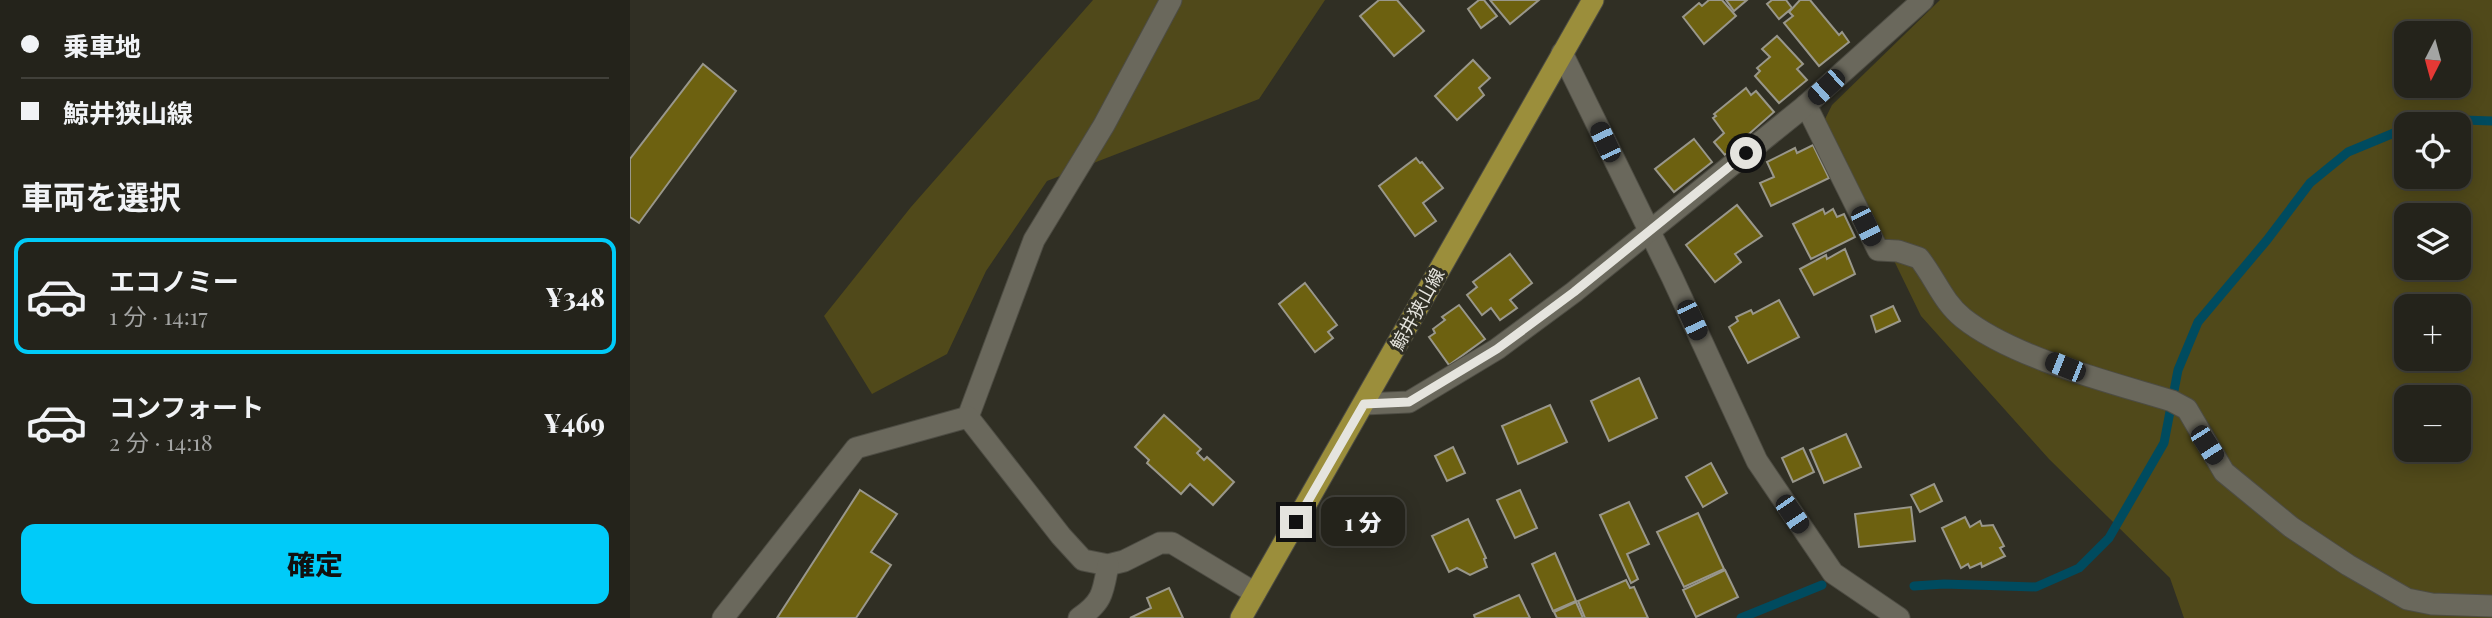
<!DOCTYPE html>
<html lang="ja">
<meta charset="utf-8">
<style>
:root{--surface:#24231b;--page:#302f28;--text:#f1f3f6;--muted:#a3a4a3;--line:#41403a;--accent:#00cbf9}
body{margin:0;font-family:"Playfair Display","Noto Sans JP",serif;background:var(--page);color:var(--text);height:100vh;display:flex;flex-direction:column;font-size:26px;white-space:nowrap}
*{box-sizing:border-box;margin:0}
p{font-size:23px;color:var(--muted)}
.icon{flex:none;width:38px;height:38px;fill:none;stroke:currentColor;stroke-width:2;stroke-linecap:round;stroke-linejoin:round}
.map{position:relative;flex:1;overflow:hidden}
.sheet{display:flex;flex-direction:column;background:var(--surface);width:630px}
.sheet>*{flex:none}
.hud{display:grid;align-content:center;height:154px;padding:0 21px;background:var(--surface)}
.needle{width:46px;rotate:186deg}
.fabs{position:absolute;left:1764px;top:21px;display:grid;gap:14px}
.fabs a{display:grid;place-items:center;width:77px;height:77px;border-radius:14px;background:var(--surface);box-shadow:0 4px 18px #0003,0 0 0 2px var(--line);font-size:35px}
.end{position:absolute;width:32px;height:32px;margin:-16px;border:9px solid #e5e4de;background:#111;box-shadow:0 0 0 4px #111}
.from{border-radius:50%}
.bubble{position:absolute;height:49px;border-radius:14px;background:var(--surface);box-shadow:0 4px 18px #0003,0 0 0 2px var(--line);font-size:23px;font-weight:800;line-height:49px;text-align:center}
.car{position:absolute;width:21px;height:42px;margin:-21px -10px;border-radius:9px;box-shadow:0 0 5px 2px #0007;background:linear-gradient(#222 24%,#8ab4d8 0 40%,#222 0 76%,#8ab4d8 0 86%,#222 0)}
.hud b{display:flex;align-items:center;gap:24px;height:66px;font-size:26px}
.hud b+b{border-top:2px solid var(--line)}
.hud i{width:18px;height:18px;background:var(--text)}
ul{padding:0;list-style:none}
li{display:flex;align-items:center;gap:21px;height:116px;margin:0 14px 10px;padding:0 7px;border:4px solid transparent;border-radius:14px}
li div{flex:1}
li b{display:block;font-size:26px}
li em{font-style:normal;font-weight:800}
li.current{border-color:var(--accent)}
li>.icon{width:63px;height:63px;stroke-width:1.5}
h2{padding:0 21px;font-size:32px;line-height:84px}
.primary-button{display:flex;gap:14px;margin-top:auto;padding:14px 21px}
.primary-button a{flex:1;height:80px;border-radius:14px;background:var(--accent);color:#111;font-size:28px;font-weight:800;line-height:80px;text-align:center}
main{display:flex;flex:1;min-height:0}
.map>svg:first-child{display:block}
.green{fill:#50491a;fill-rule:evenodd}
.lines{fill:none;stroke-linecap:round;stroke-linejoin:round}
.stream{stroke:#004b5f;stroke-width:9}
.building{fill:#6d6110;stroke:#99978b;stroke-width:2}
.minor-casing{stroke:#4d4c43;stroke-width:23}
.major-casing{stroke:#4d4c43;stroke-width:23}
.minor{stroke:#6a685c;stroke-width:21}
.major{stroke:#9b8e3b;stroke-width:21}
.route{stroke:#e5e4de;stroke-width:9}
.labels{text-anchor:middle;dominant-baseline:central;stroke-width:6;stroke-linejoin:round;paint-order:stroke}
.street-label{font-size:18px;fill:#e5e4de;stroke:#302f24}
</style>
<main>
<section class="sheet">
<div class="hud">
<b><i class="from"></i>乗車地</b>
<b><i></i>鯨井狭山線</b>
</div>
<h2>車両を選択</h2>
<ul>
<li class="current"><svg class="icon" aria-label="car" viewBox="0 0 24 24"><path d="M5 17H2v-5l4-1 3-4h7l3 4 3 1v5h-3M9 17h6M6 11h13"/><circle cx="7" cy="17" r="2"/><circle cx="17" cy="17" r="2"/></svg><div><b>エコノミー</b><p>1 分 · 14:17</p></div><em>¥348</em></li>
<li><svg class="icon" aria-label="car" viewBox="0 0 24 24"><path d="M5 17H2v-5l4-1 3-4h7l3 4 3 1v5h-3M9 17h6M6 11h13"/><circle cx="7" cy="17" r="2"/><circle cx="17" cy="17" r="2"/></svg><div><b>コンフォート</b><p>2 分 · 14:18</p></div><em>¥469</em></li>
</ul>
<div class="primary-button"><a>確定</a></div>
</section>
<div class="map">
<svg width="1862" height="618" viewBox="0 0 1862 618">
<rect width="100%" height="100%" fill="#302f24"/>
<g class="green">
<polygon points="463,0 695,0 629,99 417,181 356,271 317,354 242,394 194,316 281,207"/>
<path d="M1310 0H1862V618H1554L1540 578 1419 459 1291 316 1195 119 1202 105ZM1776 33H1829V86H1776ZM1776 124H1829V177H1776ZM1776 215H1829V268H1776ZM1776 306H1829V359H1776ZM1776 397H1829V450H1776Z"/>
</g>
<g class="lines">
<g class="stream">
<polyline points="1793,124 1833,120 1862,121"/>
<polyline points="1284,586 1314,584 1406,587 1449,568 1479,538 1534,443 1548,370 1568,322 1637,240 1680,183 1718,152 1776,128"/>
<polyline points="1111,618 1192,585"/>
</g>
</g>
<g class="building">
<polygon points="749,0 767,0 794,31 764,56 730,16"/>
<polygon points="849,0 854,0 867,16 851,28 838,9"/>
<polygon points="860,0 909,0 880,24"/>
<polygon points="1079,0 1092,0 1106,16 1074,44 1053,17 1069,3 1072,6"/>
<polygon points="1096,0 1117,0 1104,11"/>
<polygon points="1142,0 1156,0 1162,8 1149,19 1137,4"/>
<polygon points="1170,0 1180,0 1209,35 1212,32 1219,42 1189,66 1154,23 1163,16 1159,12"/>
<polygon points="1147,36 1173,64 1167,69 1177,80 1149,103 1125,76 1130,71 1127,68 1140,57 1132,49"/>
<polygon points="843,60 860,78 849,88 854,95 827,120 805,96"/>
<polygon points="73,64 106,91 9,223 0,217 0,159"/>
<polygon points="1116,88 1121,95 1126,91 1144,112 1095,155 1084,142 1094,133 1083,118 1086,116 1084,114"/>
<polygon points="1064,139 1082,162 1044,192 1025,169"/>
<polygon points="1183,145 1199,178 1141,206 1130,183 1144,177 1137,162 1165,148 1167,153"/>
<polygon points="786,158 790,163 792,162 813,188 793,203 806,221 785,236 749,186"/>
<polygon points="1107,205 1132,236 1105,254 1111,262 1085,282 1056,245"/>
<polygon points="1193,209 1195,214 1203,209 1207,217 1214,214 1225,237 1181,259 1163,224"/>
<polygon points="1215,249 1225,274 1184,295 1170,269 1196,255 1197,259"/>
<polygon points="880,254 902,283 880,300 887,308 870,320 861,308 852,315 837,295 847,287 843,282"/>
<polygon points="675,283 707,325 698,332 703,338 685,352 649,304"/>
<polygon points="1149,300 1169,337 1118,363 1099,327 1108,321 1106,317 1121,310 1123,314"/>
<polygon points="829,305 855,339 819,365 799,337 805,333 803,329 815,320 812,317"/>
<polygon points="1263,306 1270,321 1246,332 1241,316"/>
<polygon points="1009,378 1027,418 979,441 961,401"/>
<polygon points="920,405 937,442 888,464 872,426"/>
<polygon points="534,415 571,449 567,453 574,460 577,457 604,482 583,505 560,484 551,494 517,463 519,460 505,447"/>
<polygon points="1216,434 1231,467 1194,483 1180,450"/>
<polygon points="823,447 835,473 817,481 805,456"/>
<polygon points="1173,448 1184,472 1163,482 1152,458"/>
<polygon points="1081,463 1097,493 1073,507 1056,477"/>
<polygon points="1304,484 1312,501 1290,512 1281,495"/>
<polygon points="230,490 267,514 241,552 261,565 226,618 147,618"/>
<polygon points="890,490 907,528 885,538 867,500"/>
<polygon points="999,502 1019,544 997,554 1008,579 1001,583 970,515"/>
<polygon points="1281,507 1285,541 1229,547 1225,514"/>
<polygon points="1068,513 1094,569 1054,587 1027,532"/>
<polygon points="1335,517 1340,527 1350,521 1352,526 1363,525 1374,546 1370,548 1375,556 1352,567 1351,563 1340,568 1338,564 1331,568 1312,528"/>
<polygon points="838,519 856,558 854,559 857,567 840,575 827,568 819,572 802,536"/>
<polygon points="925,553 946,601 923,611 902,564"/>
<polygon points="1095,570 1108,597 1066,617 1053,590"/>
<polygon points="996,580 1000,588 1004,587 1018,618 955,618 948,601"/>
<polygon points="539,588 553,618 500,618 521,608 517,598"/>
<polygon points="889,595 900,618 845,618 844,615"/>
<polygon points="946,602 953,618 927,618 924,612"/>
</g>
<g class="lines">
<defs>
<g id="minor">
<polyline points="932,53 1042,277 1127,461 1203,573 1269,618"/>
<path d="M1176 105 1248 250 1268 251 1289 258C1305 278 1313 302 1333 318 1383 358 1480 382 1542 401L1557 409 1594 472 1661 527 1718 565 1777 599 1802 604 1862 606"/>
<polyline points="734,404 779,402 867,349 944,292 1175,106 1293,0"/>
<polyline points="338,417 404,240 474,125 541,0"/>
<polyline points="93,618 226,448 338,417 431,536 453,560 478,565 494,561 530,543 542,543 625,593"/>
<path d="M449 618C473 602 473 592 478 565"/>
</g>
<polyline id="major" points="611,618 963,0"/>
</defs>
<use href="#minor" class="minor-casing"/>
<use href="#major" class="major-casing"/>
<use href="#minor" class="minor"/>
<use href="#major" class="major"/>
</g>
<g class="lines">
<polyline class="route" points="666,522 734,404 779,402 867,349 944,292 1116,153"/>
</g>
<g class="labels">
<g class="street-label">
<text transform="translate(787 309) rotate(-61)">鯨井狭山線</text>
</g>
</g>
</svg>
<div class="fabs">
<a><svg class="needle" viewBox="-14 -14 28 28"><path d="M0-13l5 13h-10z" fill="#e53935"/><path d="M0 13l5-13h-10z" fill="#a3a4a3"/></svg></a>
<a><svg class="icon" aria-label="locate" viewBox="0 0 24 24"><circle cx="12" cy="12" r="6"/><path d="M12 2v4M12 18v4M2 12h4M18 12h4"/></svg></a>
<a><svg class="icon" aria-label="layers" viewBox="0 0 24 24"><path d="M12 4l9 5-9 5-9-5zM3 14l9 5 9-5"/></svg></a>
<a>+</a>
<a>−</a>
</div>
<i class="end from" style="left:1116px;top:153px"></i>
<i class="end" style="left:666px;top:522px"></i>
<div class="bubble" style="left:691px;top:497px;width:84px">1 分</div>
<i class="car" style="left:1196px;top:87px;rotate:228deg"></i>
<i class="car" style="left:975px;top:142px;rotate:335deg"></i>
<i class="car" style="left:1236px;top:226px;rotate:154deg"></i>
<i class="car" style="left:1062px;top:320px;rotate:155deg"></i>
<i class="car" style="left:1435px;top:367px;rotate:292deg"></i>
<i class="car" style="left:1577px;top:445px;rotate:147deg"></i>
<i class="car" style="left:1162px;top:514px;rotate:146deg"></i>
</div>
</main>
